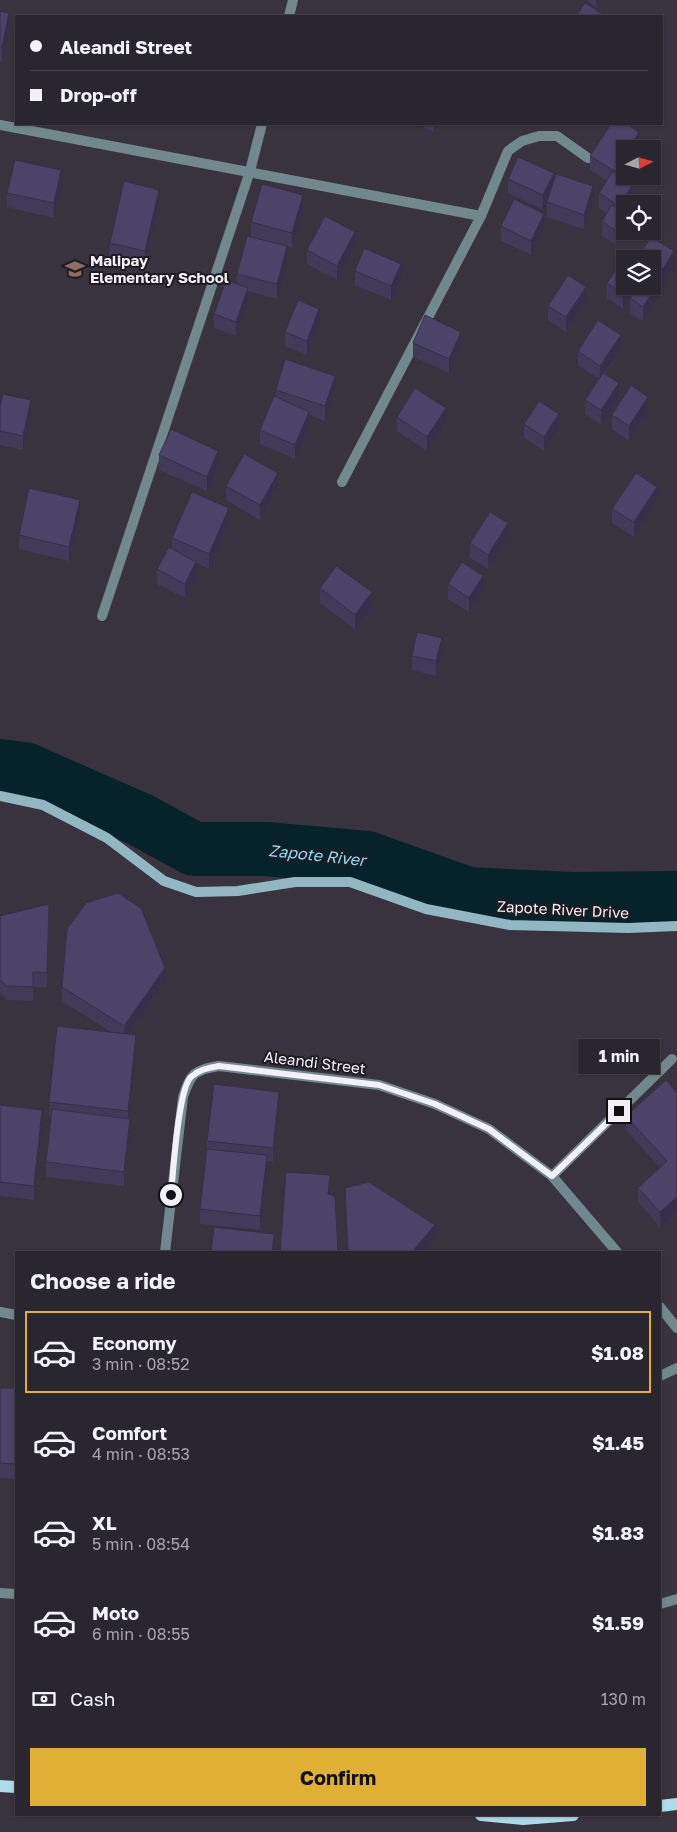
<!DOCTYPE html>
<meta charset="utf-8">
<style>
:root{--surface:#2a262f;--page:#36323b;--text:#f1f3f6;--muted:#a5a5aa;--line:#46434b;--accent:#e0b034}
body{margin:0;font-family:"Golos Text",sans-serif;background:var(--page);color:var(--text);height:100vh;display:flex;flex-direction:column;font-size:19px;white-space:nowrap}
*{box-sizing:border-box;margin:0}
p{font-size:16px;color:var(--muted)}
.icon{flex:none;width:28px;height:28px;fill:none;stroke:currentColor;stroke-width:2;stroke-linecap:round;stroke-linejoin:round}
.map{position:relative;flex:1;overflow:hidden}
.drawer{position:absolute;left:15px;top:1251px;width:646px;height:565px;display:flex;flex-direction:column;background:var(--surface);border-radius:0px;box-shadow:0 1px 4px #0004,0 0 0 1px var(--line)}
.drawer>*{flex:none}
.hud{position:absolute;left:15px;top:15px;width:648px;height:110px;border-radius:0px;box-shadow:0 1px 4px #0004,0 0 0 1px var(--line);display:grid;align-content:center;height:110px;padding:0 15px;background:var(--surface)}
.needle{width:32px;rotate:84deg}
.tools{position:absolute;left:616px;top:140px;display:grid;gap:10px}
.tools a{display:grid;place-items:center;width:45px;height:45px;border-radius:0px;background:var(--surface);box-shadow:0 1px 4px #0004,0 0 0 1px var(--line);font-size:25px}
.end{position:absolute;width:22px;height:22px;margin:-11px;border:6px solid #f3f0f8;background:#111;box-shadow:0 0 0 2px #111}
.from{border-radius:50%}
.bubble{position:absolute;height:35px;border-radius:0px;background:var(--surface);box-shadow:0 1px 4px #0004,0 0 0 1px var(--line);font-size:16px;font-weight:700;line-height:35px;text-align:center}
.hud b{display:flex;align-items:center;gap:18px;height:48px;font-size:19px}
.hud b+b{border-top:1px solid var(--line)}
.hud i{width:12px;height:12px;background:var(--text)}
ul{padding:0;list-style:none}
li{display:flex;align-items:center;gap:15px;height:82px;margin:0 10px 8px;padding:0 5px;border:2px solid transparent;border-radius:0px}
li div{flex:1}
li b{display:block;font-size:19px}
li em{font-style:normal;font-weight:700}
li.active{border-color:var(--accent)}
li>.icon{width:45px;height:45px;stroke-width:1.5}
h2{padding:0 15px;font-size:22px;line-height:60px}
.pay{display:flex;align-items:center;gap:12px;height:55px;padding:0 15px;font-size:19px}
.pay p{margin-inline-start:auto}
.primary-button{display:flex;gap:10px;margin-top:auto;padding:10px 15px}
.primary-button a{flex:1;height:58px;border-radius:0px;background:var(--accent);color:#111;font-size:20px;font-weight:700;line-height:58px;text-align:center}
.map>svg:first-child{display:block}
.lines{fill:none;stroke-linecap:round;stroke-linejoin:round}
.river{stroke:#06232b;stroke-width:54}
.street{stroke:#72888f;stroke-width:10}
.secondary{stroke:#93b7c2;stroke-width:10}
.primary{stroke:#acdbe9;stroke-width:12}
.wall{fill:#413a59}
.shaded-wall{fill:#352f49}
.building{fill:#4c4368;stroke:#352f49}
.route{stroke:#f3f0f8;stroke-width:6}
.labels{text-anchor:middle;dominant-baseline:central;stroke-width:4;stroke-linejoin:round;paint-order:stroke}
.poi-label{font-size:15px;font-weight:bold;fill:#f3f0f8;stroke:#1e1c21;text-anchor:start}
.street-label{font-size:15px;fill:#f3f0f8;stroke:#1e1c21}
.water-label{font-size:16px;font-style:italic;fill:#88dff9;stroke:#1e1c21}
</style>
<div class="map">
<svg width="677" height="1832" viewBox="0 0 677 1832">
<rect width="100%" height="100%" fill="#38333f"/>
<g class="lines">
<polyline class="river" points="0,766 25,769 141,820 194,849 266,849 367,858 468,894 572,899 677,898"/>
<g class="street">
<polyline points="289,16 293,0"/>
<polyline points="0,125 481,216"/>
<polyline points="342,482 481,216 508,151 522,141 539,136 557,136 588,158"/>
<polyline points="102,616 250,171 262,124"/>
<polyline points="552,1176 672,1059"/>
<path d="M165 1252 183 1097C191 1073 194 1070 219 1066L379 1085 435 1104 489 1129 552 1176 617 1252"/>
<polyline points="660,1307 677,1328"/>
<polyline points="0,1312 16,1315"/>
<polyline points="660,1376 677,1368"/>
<polyline points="0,1593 16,1594"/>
<polyline points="660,1604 677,1599"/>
</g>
<polyline class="secondary" points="0,796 43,805 107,838 164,881 196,892 238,891 295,882 350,882 426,909 510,925 628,928 677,926"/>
<g class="primary">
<polyline points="0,1786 16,1787"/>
<polyline points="660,1806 677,1804"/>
<polyline points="481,1815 523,1819 573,1815"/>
</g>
</g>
<g class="wall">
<polygon points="586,0 600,0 596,7"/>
<polygon points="0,11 9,28 2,61 0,61"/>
<polygon points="417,124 437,124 434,132"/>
<polygon points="611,124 627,124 639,132 639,146 638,149 625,149 625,169 620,176 633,184 633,199 630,204 625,204 625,211 624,213 625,214 625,231 616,245 602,235 602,221 607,213 599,208 599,193 607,181 590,170 590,156"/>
<polygon points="508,179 554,182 593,201 584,229 547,217 547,202 543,210 508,193"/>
<polygon points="61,185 54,218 7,207 7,193"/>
<polygon points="159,204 145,265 110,257 110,243"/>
<polygon points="303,210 292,248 287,246 287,260 277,299 248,291 248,302 236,336 214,328 214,314 237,284 237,274 251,237 251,222"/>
<polygon points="501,226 544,229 531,255 501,241"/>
<polygon points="355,246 337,280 307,264 307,250"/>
<polygon points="652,259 674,266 658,290 658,298 643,321 630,313 630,298 652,286"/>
<polygon points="355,271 401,278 391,300 355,285"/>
<polygon points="607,283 638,286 623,309 607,298"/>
<polygon points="586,301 566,332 548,320 548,306"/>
<polygon points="319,323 307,355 285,346 285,332"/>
<polygon points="413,343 461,346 449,373 413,357"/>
<polygon points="621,349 605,374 619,397 601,425 585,414 585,400 599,379 578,365 578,351"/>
<polygon points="276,390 335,390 325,421 309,415 309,426 295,459 260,444 260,430 276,397"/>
<polygon points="0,406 31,414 23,450 0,445"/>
<polygon points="648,411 629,441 612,429 612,415"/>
<polygon points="397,417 446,422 427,451 397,431"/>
<polygon points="524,424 559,428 544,451 524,438"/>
<polygon points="159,455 218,465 207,491 159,470"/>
<polygon points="226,486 278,487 260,520 226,500"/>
<polygon points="657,501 634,537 612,523 612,509"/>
<polygon points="80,515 69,561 19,549 19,535"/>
<polygon points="229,522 209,569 196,563 196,576 185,598 157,584 157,569 172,549 172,538"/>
<polygon points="508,538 488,569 470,558 470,543"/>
<polygon points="448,584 483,590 469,612 448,599"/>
<polygon points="320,588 372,607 355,629 320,603"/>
<polygon points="442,652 436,676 412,670 412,656"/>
<polygon points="0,916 49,918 47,987 33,987 33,1001 7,1000 0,994"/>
<polygon points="165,982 128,1034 136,1049 128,1119 130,1133 124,1186 46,1177 46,1162 51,1117 49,1116 49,1102 111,1032 62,1001 62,987"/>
<polygon points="677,1093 660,1227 638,1202 638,1188 660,1168 626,1130 626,1116"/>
<polygon points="0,1105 42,1124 34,1200 0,1196"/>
<polygon points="279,1106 273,1162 267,1161 267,1170 260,1230 200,1224 200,1209 207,1149 207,1141"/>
<polygon points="345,1188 435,1240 424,1252 348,1252"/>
<polygon points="0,1388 16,1388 16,1479 0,1478"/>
</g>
<g class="shaded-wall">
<polygon points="596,0 600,0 596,7"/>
<polygon points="9,13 9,28 2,61 2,47"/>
<polygon points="665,33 665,47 661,52 661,38"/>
<polygon points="434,124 437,124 434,132"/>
<polygon points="639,132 639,146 638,149 629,149"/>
<polygon points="625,154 625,169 614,186 614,171"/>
<polygon points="61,170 61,185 54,218 54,203"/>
<polygon points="554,173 554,188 543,210 543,195"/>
<polygon points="633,184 633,199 630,204 625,204 625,211 619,221 619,206"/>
<polygon points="593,186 593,201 584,229 584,215"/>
<polygon points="159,190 159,204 145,265 145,251"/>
<polygon points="303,195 303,210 292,248 292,233"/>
<polygon points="544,214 544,229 531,255 531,241"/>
<polygon points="625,216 625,231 616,245 616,231"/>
<polygon points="355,232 355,246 337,280 337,266"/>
<polygon points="287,246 287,260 277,299 277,284"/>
<polygon points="674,251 674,266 659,290 659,275"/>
<polygon points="401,264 401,278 391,300 391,286"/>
<polygon points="658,284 658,298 643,321 643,307"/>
<polygon points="629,286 638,286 638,287 623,309 623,294"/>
<polygon points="586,287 586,301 566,332 566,317"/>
<polygon points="248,288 248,302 236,336 236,322"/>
<polygon points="319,309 319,323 307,355 307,341"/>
<polygon points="461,332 461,346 449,373 449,359"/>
<polygon points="621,335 621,349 600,380 600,366"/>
<polygon points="335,376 335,390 325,421 325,406"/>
<polygon points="619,383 619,397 601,425 601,410"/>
<polygon points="648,397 648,411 629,441 629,426"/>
<polygon points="31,400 31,414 23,450 23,436"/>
<polygon points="446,408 446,422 427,451 427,437"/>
<polygon points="309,412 309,426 295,459 295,445"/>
<polygon points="559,414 559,428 544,451 544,437"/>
<polygon points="218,451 218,465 207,491 207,477"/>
<polygon points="278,473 278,487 260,520 260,505"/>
<polygon points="657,487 657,501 634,537 634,522"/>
<polygon points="80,500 80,515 69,561 69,547"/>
<polygon points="229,508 229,522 209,569 209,554"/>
<polygon points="508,523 508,538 488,569 488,555"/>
<polygon points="196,562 196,576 185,598 185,584"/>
<polygon points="483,576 483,590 469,612 469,598"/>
<polygon points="372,592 372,607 355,629 355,615"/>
<polygon points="442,638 442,652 436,676 436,661"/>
<polygon points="165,968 165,982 124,1040 124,1026"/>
<polygon points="136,1035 136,1049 128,1125 128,1111"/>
<polygon points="279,1092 279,1106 273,1162 273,1148"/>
<polygon points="42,1110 42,1124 34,1200 34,1186"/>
<polygon points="130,1119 130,1133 124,1186 124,1172"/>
<polygon points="267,1155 267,1170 260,1230 260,1216"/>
<polygon points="330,1175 330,1190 328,1208 328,1194"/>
<polygon points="677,1197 677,1211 660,1227 660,1212"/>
<polygon points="435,1225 435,1240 424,1252 412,1252"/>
<polygon points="274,1234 273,1252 272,1252"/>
</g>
<g class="building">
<polygon points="585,3 606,16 576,16"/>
<polygon points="0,11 9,13 2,47 0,46"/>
<polygon points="661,31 665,33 661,38"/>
<polygon points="611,124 627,124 639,132 629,149 625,149 625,154 614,171 590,156"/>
<polygon points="518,157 554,173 543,195 508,179"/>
<polygon points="15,160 61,170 54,203 7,193"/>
<polygon points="613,171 633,184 619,206 599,193"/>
<polygon points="556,174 593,186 584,215 547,202"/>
<polygon points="124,181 159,190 145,251 110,243"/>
<polygon points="262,184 303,195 292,233 251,222"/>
<polygon points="514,199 544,214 531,241 501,226"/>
<polygon points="612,205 625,214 625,216 616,231 602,221"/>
<polygon points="325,216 355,232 337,266 307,250"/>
<polygon points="247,236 287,246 277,284 237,274"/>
<polygon points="651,237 674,251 659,275 652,272 652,259 637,259"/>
<polygon points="364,248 401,264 391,286 355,271"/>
<polygon points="621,262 625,264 625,286 629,286 623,294 607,283"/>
<polygon points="568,275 586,287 566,317 548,306"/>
<polygon points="226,280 248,288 236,322 214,314"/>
<polygon points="652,280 658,284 643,307 630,298 638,286 652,286"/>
<polygon points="298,300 319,309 307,341 285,332"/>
<polygon points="425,315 461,332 449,359 413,343"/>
<polygon points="598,320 621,335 600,366 578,351"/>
<polygon points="285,359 335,376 325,406 276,390"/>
<polygon points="603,373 619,383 601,410 585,400"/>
<polygon points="631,385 648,397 629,426 612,415"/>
<polygon points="415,388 446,408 427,437 397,417"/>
<polygon points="3,394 31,400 23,436 0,431 0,406"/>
<polygon points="274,396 309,412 295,445 260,430"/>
<polygon points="539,401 559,414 544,437 524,424"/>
<polygon points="171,429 218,451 207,477 159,455"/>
<polygon points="244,454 278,473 260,505 226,486"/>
<polygon points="636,473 657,487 634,522 612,509"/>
<polygon points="29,488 80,500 69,547 19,535"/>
<polygon points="192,492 229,508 209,554 172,538"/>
<polygon points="490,512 508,523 488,555 470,543"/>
<polygon points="169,547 196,562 185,584 157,569"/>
<polygon points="462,562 483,576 469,598 448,584"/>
<polygon points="336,566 372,592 355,615 320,588"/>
<polygon points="417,632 442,638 436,661 412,656"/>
<polygon points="118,893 141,908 165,968 124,1026 62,987 67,929 86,903"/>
<polygon points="49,904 47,973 33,972 33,987 7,986 0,980 0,916"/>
<polygon points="57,1026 136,1035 128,1111 49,1102"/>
<polygon points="666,1080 677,1093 677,1197 660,1212 638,1188 667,1161 626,1116"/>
<polygon points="214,1084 279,1092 273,1148 207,1141"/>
<polygon points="0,1105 42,1110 34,1186 0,1182"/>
<polygon points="52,1109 130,1119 124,1172 46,1162"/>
<polygon points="207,1149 267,1155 260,1216 200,1209"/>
<polygon points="286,1172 330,1175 328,1194 335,1196 338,1252 280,1252"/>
<polygon points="369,1182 435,1225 412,1252 348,1252 345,1188"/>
<polygon points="214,1227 274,1234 272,1252 211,1252"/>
<polygon points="0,1388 16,1388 16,1464 0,1463"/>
</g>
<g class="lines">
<path class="route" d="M171 1195C173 1174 178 1089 191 1077 199 1069 209 1068 219 1066L379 1085 435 1104 489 1129 552 1176 619 1111"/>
</g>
<defs>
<symbol id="school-bare" viewBox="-9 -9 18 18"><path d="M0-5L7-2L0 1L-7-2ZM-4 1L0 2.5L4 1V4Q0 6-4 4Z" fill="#8d6e63" stroke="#1e1c21" stroke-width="2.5" paint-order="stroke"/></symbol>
</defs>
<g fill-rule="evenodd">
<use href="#school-bare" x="61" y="255" width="28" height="28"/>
</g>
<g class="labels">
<g class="poi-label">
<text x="90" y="260">Malipay<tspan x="90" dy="17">Elementary School</tspan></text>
</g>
<g class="street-label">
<text transform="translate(563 909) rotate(3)">Zapote River Drive</text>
<text transform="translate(315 1062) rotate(7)">Aleandi Street</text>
</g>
<g class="water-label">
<text transform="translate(317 855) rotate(6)">Zapote River</text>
</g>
</g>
</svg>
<div class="tools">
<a><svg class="needle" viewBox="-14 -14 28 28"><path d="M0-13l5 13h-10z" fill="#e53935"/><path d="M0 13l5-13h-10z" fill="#a5a5aa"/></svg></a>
<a><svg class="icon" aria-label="locate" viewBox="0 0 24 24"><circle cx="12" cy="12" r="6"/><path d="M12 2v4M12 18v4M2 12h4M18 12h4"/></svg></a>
<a><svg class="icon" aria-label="layers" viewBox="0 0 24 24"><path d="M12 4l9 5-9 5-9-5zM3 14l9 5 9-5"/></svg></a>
</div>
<i class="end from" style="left:171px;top:1195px"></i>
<i class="end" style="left:619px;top:1111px"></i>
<div class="bubble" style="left:578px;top:1039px;width:82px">1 min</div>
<div class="hud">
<b><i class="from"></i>Aleandi Street</b>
<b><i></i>Drop-off</b>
</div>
<section class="drawer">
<h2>Choose a ride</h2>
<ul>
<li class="active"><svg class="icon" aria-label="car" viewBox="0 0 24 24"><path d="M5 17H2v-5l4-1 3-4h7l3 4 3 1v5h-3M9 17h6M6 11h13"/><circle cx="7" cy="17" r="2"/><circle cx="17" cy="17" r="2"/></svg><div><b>Economy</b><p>3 min · 08:52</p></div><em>$1.08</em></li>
<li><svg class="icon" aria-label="car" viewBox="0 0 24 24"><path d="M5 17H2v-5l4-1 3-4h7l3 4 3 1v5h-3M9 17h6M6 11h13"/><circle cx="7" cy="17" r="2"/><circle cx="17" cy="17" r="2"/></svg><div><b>Comfort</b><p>4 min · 08:53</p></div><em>$1.45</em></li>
<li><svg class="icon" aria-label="car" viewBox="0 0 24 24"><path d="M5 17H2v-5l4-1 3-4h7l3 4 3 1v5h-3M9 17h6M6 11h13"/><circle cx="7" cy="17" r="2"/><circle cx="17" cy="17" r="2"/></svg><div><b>XL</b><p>5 min · 08:54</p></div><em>$1.83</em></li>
<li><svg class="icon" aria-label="car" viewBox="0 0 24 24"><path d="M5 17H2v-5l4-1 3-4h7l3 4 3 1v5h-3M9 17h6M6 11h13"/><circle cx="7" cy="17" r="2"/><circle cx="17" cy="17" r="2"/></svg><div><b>Moto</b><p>6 min · 08:55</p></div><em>$1.59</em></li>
</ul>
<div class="pay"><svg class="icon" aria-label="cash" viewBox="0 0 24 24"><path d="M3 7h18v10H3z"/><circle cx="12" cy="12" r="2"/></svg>Cash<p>130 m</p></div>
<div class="primary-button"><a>Confirm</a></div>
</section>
</div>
